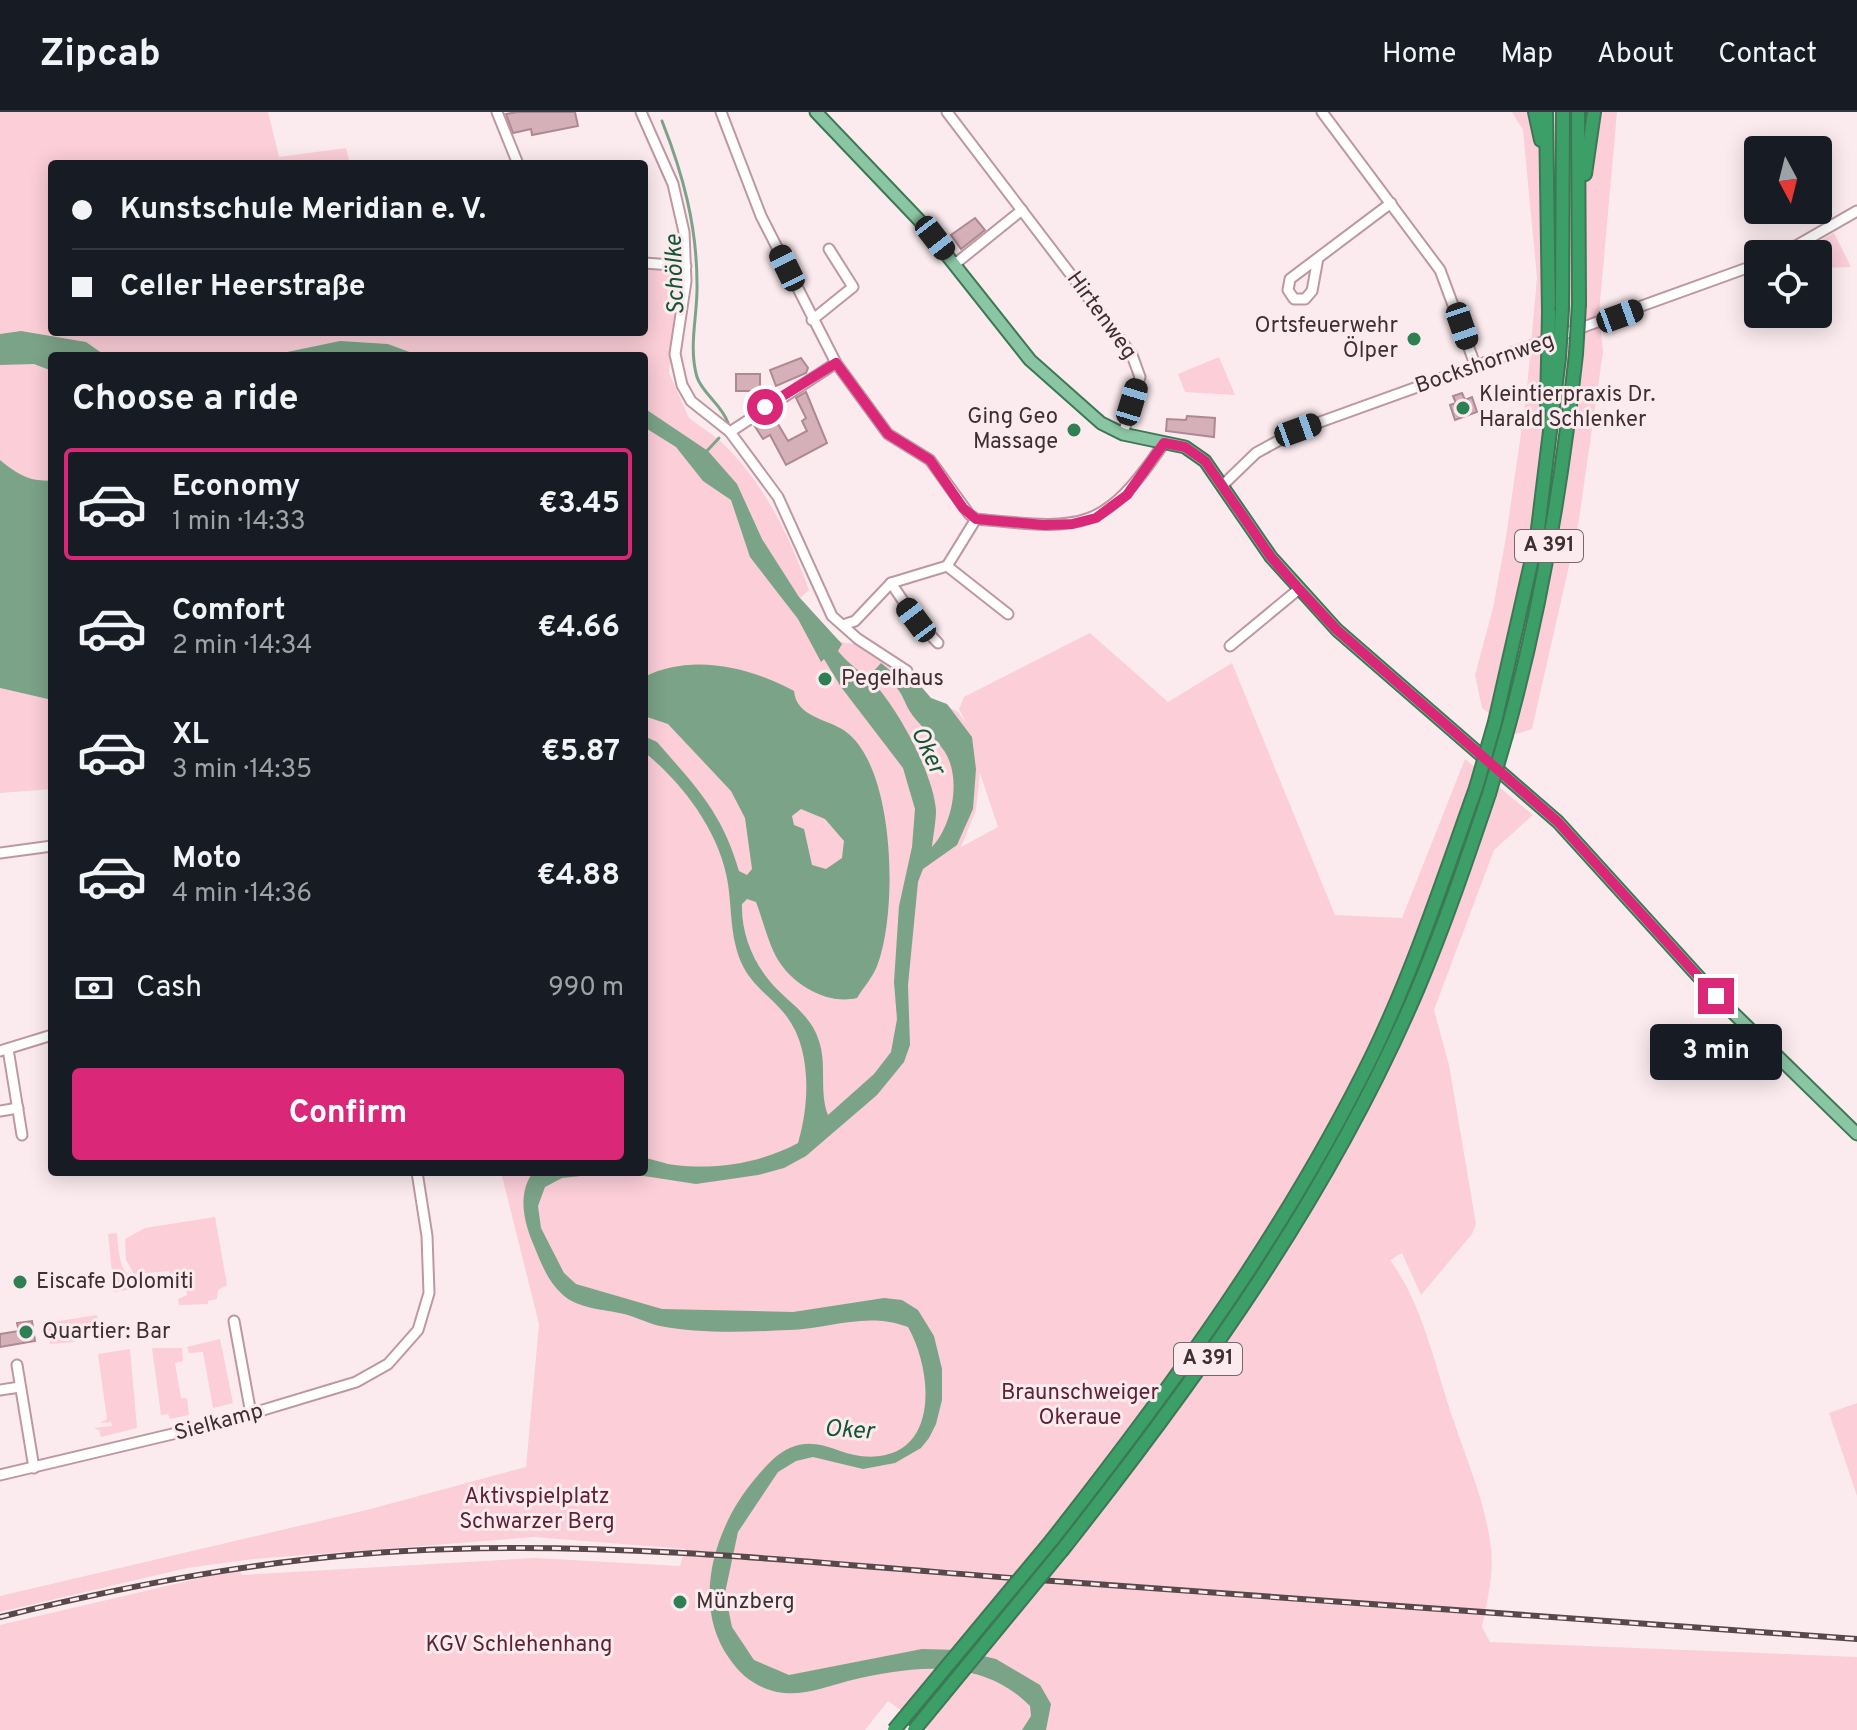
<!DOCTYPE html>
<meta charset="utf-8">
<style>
:root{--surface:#171b24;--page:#20242c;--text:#f1f3f6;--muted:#9ea1a6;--line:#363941;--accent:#db2777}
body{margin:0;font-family:Overpass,sans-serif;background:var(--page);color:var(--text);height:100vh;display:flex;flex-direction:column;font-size:30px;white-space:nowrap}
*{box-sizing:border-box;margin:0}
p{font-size:26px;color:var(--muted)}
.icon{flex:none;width:44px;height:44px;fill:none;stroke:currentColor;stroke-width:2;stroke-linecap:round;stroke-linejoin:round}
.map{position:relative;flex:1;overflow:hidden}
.details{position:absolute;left:48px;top:240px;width:600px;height:824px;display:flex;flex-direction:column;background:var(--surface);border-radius:8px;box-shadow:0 4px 20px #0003}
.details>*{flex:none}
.banner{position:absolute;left:48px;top:48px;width:600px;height:176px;border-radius:8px;box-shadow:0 4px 20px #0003;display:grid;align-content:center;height:176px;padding:0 24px;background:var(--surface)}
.needle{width:52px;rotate:173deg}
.buttons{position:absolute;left:1744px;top:24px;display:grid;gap:16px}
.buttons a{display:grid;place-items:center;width:88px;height:88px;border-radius:8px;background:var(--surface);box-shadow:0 4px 20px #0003;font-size:40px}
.end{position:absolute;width:36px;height:36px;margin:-18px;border:10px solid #db2777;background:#fff;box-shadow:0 0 0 4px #fff}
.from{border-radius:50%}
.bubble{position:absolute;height:56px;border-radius:8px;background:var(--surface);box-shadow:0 4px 20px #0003;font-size:26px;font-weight:700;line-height:56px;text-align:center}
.car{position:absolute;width:24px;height:48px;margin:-24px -12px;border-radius:10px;box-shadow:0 0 6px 2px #0007;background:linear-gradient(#222 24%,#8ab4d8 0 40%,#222 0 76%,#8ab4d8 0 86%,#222 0)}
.banner b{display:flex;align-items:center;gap:28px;height:76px;font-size:30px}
.banner b+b{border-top:2px solid var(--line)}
.banner i{width:20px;height:20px;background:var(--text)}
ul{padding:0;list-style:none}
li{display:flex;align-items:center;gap:24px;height:112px;margin:0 16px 12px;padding:0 8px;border:4px solid transparent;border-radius:8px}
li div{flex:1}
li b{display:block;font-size:30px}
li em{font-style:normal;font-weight:700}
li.on{border-color:var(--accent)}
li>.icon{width:72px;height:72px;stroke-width:1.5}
h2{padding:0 24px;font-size:36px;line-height:96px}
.pay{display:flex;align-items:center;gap:20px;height:88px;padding:0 24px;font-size:30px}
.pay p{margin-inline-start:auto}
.action{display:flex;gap:16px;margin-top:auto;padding:16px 24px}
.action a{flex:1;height:92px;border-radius:8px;background:var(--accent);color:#fff;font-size:32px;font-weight:700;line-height:92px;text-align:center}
header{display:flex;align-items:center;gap:48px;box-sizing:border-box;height:112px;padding:0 40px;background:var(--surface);border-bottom:2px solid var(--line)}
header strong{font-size:38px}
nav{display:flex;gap:44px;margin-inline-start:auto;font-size:28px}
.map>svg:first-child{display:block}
.green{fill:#fbced8;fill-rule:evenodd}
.water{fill:#7ba388;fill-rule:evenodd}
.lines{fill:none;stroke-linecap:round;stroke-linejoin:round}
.stream{stroke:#7ba388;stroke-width:3}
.building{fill:#d6b0b9;stroke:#ad8991;stroke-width:2}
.minor-casing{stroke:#bd98a1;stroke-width:13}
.major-casing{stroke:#3d7854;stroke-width:15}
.highway-casing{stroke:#3d7854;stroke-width:16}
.minor{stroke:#fff;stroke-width:9}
.major{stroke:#8ac5a4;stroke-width:11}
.highway{stroke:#3c9f67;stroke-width:12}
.rail-casing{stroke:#57484b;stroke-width:6}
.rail{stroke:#fbebef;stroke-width:3;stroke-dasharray:9;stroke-linecap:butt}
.highway-bridge-casing{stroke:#3d7854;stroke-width:16;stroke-linecap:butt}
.highway-bridge{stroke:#3c9f67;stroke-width:12}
.route{stroke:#db2777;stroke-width:10}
.poi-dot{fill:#2e8052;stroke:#fbebef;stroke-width:3}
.labels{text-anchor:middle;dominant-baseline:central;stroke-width:6;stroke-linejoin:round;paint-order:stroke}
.shield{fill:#fbebef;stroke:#77676b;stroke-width:2}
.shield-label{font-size:20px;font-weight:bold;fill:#3e2f32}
.street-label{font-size:22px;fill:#3e2f32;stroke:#fbebef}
.poi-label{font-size:22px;fill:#3e2f32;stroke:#fbebef;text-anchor:start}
.park-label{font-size:22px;fill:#5d2335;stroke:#fbebef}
.water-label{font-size:24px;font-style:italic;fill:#145633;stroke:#fbebef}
</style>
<header>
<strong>Zipcab</strong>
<nav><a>Home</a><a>Map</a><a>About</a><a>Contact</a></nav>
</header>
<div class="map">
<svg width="1857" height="1618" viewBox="0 0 1857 1618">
<rect width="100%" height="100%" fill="#fbebef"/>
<g class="green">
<path d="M0 0H268L279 45 346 36 350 52H52V220H644V152L679 154 669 261 689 306 718 327 708 339 719 328C763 368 789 423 809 478L800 486C816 499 832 540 857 530L918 571 931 586 958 600 966 611 959 597 964 585 1090 521 1168 590 1232 551 1335 803 1402 806 1465 647 1533 703 1494 738 1434 898 1449 953 1476 1112 1472 1122 1421 1183 1402 1141 1390 1148C1423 1192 1435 1255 1453 1307 1467 1349 1486 1392 1491 1436 1494 1463 1487 1490 1482 1515L1490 1530 1857 1545V1618H928L888 1589 865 1618H0V1513L239 1457 242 1463 535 1446 680 1454 685 1437 534 1425 253 1447 187 1456 0 1500V1484L367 1398 526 1355 539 1212 501 1060H644V244H52V368C30 371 16 361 0 348ZM980 661 998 715 961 735 976 698Z"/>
<polygon points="1512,0 1617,0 1599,201 1603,240 1578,414 1532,617 1516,622 1482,596 1475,563 1493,496 1506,425 1526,287 1537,166 1523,18"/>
<polygon points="1834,121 1851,155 1818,156 1818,142 1796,142"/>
<polygon points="1219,245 1235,283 1185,280 1178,262"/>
<polygon points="0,576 52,588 52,677 0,681"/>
<path d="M215 1105 227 1173 218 1178 217 1187 208 1189V1192L179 1193 178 1187 187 1183 185 1169 114 1180 108 1122 117 1121C120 1167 126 1171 170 1165L169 1159 134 1162 126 1148 125 1127 145 1116Z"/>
<polygon points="97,1203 99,1215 73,1230 50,1232 47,1211"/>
<polygon points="220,1227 233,1291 213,1296 203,1240 189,1241 187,1235"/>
<polygon points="152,1236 182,1236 183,1249 175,1251 181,1286 187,1286 189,1303 170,1307 168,1302 161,1303"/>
<polygon points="130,1237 137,1316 101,1325 99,1318 94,1316 112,1314 111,1310 100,1311 107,1307 98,1242"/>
<polygon points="1857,1291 1857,1384 1829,1301"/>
</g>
<g class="water">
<polygon points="21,219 86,230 106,244 52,244 52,259 34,252 0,253 0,222"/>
<polygon points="340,229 388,232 420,244 268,244"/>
<path d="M644 296 708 339 737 372 762 427 799 485 842 532 838 539C850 554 865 562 878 576 901 603 933 662 936 698 936 710 933 724 932 735 953 713 963 662 942 636 933 623 917 612 909 598 904 589 902 580 893 572 886 567 879 568 872 561L881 551 898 565 902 560 918 571 931 586 947 592 972 625 976 657 973 697 957 733 923 757 918 770 908 873 910 933 904 950 877 983 806 1044 784 1056 758 1063 696 1072 618 1060 562 1066 545 1075 538 1094 541 1116 564 1161 576 1172 662 1197 793 1200 884 1186 902 1188 918 1198 934 1224 942 1257V1288L936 1312 929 1326 921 1336 895 1351 863 1357 813 1345 796 1349 778 1360 738 1420 725 1481 732 1515 754 1548 789 1563 922 1537 958 1538 996 1547 1040 1573 1051 1592 1046 1618H1022L1031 1604 1030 1594C981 1544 910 1554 848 1569 825 1575 802 1585 777 1580 756 1575 741 1564 729 1546 691 1492 714 1416 754 1368 765 1355 778 1339 795 1334 819 1326 838 1341 860 1344 939 1353 935 1263 908 1215 866 1199 830 1217 788 1218 746 1220 701 1222 660 1214 646 1211 633 1203 619 1201 601 1197 576 1196 562 1182 547 1169 540 1148 532 1129 523 1106 518 1081 533 1060H644V1046C654 1047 664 1052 675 1053 717 1058 761 1051 798 1031 810 991 812 934 784 901 769 883 751 873 741 850 730 823 732 799 728 772 721 722 683 671 644 640V624L657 630C696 675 722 700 739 759L747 763 752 757 745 706 731 679 668 612 644 604V565C691 541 750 555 794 579 796 605 828 607 845 619 896 655 898 802 877 854 873 865 863 876 857 886 828 893 794 874 778 848 768 831 763 808 756 790L747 787 742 792C741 818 751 846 768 867 785 889 810 900 819 929 827 952 819 980 828 1003L874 962 891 940 897 907 894 870 899 794 912 735 915 697 903 656 841 575 824 547 821 550 798 507 750 445 731 388 703 369 676 335 644 315ZM801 697 825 707 844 729 842 746 826 757 812 753 804 717 794 713 792 704Z"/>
<path d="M0 348C16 361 30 371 52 368V588L0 576Z"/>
</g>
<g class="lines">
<g class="stream">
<path d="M662 9C683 62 697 114 697 172 698 202 688 234 697 265 702 281 722 293 728 311"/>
<polyline points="705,341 719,326"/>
</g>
</g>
<g class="building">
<polygon points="517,0 575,0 578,14 532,23 531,17 513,21 506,2"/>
<polygon points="975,106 985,118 961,137 951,123"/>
<polygon points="801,246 808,256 806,261 776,274 770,258"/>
<rect x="736" y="262" width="24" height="17"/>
<polygon points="806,280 827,331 786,353 770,323 763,327 754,313 772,302 788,329 807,319 802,309 806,306 796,286"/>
<polygon points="1462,281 1465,288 1472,285 1477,300 1455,308 1450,293 1456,291 1453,284"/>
<polygon points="1187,304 1215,306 1214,325 1166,319 1167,307 1186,308"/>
<polygon points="32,1209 35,1229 0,1235 0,1222 19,1219 17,1211"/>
</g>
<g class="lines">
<defs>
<g id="minor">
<polyline points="497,0 518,52"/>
<polyline points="641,0 673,72 684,120 686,169 675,242 682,273 691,289 730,320 778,385 832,504 858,527 907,559"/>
<path d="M721 0 761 104 836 251 888 322 930 348 969 402 976 407C1081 417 1102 423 1164 331"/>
<polyline points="947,0 1132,243 1140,265 1123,322"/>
<polyline points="1322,0 1440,158 1476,255"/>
<polyline points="1782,142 1857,99"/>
<polyline points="1318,146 1312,179 1305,187 1294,187 1288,178 1290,167 1391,91"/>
<polyline points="644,151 686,154"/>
<polyline points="955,152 1022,98"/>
<polyline points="812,208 853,175 829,137"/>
<polyline points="730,320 836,251"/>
<polyline points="1224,372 1256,341 1298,318 1758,152"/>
<polyline points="947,454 1008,502"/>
<polyline points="891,471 916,508 938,531"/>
<polyline points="843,513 855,509 891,471 947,454 976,407"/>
<polyline points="1230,534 1299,477"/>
<polyline points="0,741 52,734"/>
<polyline points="8,937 22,1023"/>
<polyline points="0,939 52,923"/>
<polyline points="0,999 18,996"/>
<polyline points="234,1209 251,1302"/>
<polyline points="17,1253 34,1356"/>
<polyline points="0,1278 20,1275"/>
<polyline points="0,1363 223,1310 356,1270 388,1252 418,1218 429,1181 427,1124 417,1060"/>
</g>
<polyline id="major" points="816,0 919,108 1030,248 1101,311 1123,322 1185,335 1205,349 1271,445 1337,518 1558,710 1716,884 1857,1022"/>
<g id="highway">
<polyline points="1535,0 1541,28"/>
<polyline points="1546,0 1549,200"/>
<polyline points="1578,0 1579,192"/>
<polyline points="1585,62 1594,0"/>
<polyline points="1562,196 1563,0"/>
<polyline points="1547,292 1548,249"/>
<polyline points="1495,610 1537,425 1559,246"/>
<path d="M1506 623C1541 498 1562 371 1576 242"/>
<path d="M1052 1428C1172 1275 1287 1118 1373 942 1414 857 1444 765 1476 676"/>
<path d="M1063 1437C1201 1262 1331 1081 1418 876 1445 812 1467 747 1489 682"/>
</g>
</defs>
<use href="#minor" class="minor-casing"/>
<use href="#major" class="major-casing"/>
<use href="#highway" class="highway-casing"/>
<use href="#minor" class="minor"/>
<use href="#major" class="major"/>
<use href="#highway" class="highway"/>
<defs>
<path id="rail" d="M0 1505C149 1468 299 1441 453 1437 653 1431 854 1455 1053 1469 1321 1489 1589 1508 1857 1527"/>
</defs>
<use href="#rail" class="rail-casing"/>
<use href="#rail" class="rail"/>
<defs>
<g id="highway-bridge">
<polyline points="1576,242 1579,192"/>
<polyline points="1559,246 1562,196"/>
<polyline points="1548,249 1549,200"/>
<polyline points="1476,676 1495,610"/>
<polyline points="1489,682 1506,623"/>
<polyline points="894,1618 1052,1428"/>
<polyline points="914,1618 1063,1437"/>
</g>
</defs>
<use href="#highway-bridge" class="highway-bridge-casing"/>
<use href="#highway-bridge" class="highway-bridge"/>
</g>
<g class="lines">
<polyline class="route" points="765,295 836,251 888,322 930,348 963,396 976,407 1044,413 1072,412 1096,406 1127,383 1164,331 1185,335 1205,349 1271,445 1299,477 1337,518 1558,710 1716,884"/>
</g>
<g class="poi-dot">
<circle cx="1414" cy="227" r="8"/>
<circle cx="1463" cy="296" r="8"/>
<circle cx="1074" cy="318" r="8"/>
<circle cx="825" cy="567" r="8"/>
<circle cx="20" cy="1170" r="8"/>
<circle cx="26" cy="1220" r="8"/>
<circle cx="680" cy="1490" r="8"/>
</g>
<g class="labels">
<g class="shield">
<rect x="1515" y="418" width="68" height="32" rx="6"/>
<rect x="1174" y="1231" width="68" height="32" rx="6"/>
</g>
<g class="shield-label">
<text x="1549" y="434">A 391</text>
<text x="1208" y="1247">A 391</text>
</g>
<g class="street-label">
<text transform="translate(1101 204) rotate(54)">Hirtenweg</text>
<text transform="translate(1485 252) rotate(-19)">Bockshornweg</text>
<text transform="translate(219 1311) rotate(-15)">Sielkamp</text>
</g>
<g class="poi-label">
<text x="1398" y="214" text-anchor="end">Ortsfeuerwehr<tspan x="1398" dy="25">Ölper</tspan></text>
<text x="1479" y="283">Kleintierpraxis Dr.<tspan x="1479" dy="25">Harald Schlenker</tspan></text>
<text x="1058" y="305" text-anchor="end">Ging Geo<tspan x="1058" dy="25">Massage</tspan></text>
<text x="841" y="567">Pegelhaus</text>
<text x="36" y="1170">Eiscafe Dolomiti</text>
<text x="42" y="1220">Quartier: Bar</text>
<text x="696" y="1490">Münzberg</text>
</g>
<g class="park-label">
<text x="1080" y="1281">Braunschweiger<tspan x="1080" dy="25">Okeraue</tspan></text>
<text x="537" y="1385">Aktivspielplatz<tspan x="537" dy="25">Schwarzer Berg</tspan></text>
<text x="519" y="1533">KGV Schlehenhang</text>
</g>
<g class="water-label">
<text transform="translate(676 163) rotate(-92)">Schölke</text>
<text transform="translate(927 639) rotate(65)">Oker</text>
<text transform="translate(849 1319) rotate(4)">Oker</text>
</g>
</g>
</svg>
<div class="buttons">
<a><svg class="needle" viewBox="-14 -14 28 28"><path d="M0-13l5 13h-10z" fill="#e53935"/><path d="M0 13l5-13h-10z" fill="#9ea1a6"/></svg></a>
<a><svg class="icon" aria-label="locate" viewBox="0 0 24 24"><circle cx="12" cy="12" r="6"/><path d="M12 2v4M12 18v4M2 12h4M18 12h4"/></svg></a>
</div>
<i class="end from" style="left:765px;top:295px"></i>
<i class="end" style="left:1716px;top:884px"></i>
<div class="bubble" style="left:1650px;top:912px;width:132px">3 min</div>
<i class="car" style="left:935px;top:126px;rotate:142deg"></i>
<i class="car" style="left:787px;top:156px;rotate:334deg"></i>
<i class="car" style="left:1620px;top:204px;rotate:70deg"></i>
<i class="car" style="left:1462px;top:214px;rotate:161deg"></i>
<i class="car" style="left:1132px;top:290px;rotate:17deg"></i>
<i class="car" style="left:1298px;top:318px;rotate:70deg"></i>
<i class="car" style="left:916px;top:508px;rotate:323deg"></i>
<div class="banner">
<b><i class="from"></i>Kunstschule Meridian e. V.</b>
<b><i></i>Celler Heerstraße</b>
</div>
<section class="details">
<h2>Choose a ride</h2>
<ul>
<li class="on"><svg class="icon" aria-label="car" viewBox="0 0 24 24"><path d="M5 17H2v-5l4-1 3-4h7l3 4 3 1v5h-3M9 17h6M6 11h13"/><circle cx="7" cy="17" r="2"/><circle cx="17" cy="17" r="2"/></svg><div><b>Economy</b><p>1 min · 14:33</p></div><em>€3.45</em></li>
<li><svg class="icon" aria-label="car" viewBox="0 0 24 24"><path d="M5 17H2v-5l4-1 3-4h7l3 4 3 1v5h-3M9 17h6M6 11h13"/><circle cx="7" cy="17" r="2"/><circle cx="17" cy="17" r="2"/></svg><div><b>Comfort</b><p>2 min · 14:34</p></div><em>€4.66</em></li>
<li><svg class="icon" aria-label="car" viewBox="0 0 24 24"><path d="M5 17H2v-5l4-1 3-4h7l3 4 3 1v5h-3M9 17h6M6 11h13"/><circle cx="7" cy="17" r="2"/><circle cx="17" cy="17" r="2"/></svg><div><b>XL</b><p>3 min · 14:35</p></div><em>€5.87</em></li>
<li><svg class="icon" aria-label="car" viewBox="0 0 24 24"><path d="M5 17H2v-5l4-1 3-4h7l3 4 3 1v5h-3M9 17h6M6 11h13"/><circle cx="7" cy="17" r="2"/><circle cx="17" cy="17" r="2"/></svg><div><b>Moto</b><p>4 min · 14:36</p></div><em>€4.88</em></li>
</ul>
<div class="pay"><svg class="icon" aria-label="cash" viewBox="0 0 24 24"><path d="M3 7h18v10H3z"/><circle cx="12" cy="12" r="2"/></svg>Cash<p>990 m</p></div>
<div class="action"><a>Confirm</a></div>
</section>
</div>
